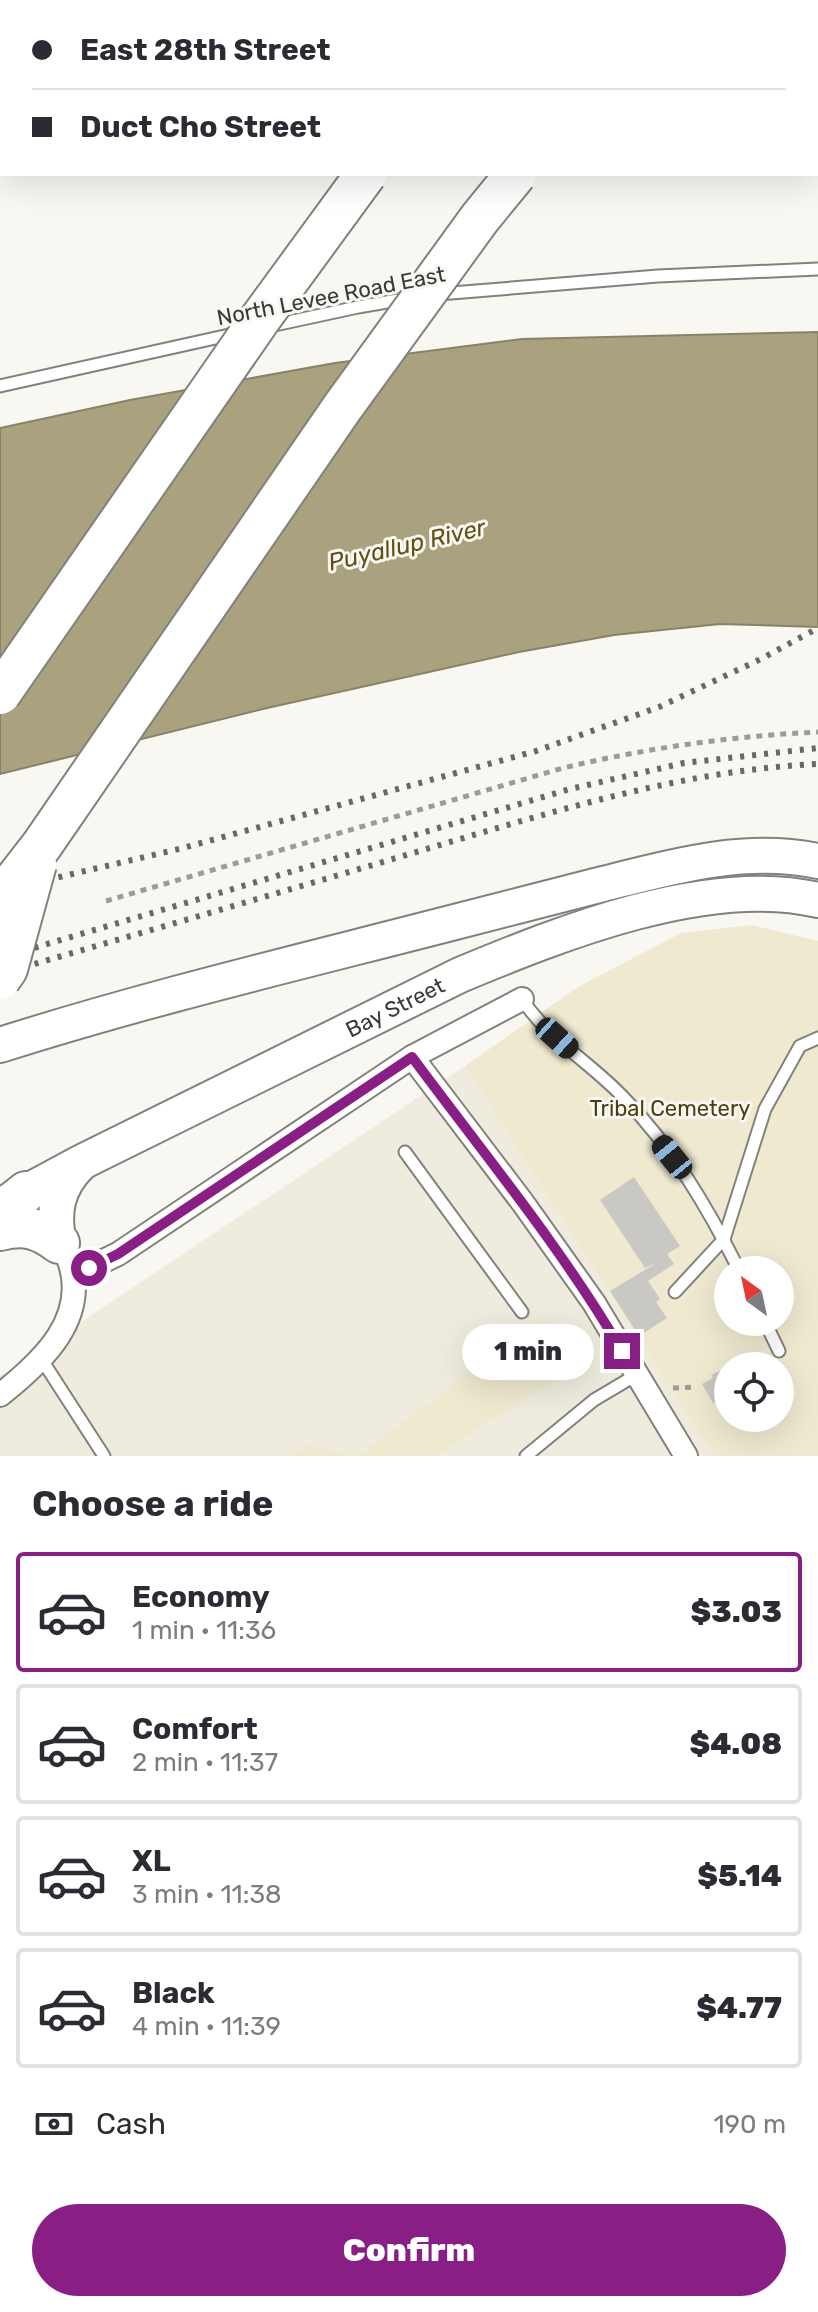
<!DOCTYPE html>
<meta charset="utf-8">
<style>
:root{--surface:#fff;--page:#f7f7f7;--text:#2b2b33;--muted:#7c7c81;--line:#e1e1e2;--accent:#891f85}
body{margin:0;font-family:Rubik,sans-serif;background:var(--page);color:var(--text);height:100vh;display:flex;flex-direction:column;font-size:30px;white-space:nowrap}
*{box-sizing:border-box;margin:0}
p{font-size:26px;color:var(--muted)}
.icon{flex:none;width:44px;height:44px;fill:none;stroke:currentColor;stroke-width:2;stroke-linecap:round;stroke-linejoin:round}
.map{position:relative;height:1456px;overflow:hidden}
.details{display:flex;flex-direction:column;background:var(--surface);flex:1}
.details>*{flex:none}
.banner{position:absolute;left:0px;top:0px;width:818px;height:176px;box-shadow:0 8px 32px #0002;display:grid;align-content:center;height:176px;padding:0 32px;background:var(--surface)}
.needle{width:52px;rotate:327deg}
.tools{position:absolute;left:714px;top:1256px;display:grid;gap:16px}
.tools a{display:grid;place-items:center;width:80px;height:80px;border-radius:50%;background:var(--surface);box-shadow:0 8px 32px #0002;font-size:40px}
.end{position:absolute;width:36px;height:36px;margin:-18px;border:10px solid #891f85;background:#fff;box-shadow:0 0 0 4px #fff}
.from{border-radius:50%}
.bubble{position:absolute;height:56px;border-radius:28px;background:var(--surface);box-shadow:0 8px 32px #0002;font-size:26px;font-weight:800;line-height:56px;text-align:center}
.car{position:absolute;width:24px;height:48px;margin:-24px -12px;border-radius:10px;box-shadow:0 0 6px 2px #0007;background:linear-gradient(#222 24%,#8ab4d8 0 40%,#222 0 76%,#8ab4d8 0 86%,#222 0)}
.banner b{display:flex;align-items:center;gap:28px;height:76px;font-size:30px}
.banner b+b{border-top:2px solid var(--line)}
.banner i{width:20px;height:20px;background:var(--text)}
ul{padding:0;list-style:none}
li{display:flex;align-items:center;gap:24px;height:120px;margin:0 16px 12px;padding:0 16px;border:4px solid var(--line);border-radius:8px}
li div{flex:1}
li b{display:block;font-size:30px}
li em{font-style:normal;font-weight:800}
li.on{border-color:var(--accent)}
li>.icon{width:72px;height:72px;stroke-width:1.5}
h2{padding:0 32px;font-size:36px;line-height:96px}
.pay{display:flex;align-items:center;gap:20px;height:88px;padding:0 32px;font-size:30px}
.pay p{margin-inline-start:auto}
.cta{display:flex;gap:16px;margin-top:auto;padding:16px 32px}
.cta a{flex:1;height:92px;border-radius:48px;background:var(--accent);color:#fff;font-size:32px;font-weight:800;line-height:92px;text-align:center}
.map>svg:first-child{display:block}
.built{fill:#efecdf}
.green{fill:#efe9d0;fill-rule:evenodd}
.water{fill:#aaa17e;stroke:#888269;stroke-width:2}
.building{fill:#c9c8c3}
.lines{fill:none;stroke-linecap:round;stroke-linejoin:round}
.service-casing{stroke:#82817c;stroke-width:15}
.minor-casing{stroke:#82817c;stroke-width:26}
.tertiary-casing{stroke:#82817c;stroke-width:30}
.primary-casing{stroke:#82817c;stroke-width:38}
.motorway-casing{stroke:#82817c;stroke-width:44}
.path{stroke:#9c9b97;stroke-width:5;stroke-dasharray:6 6;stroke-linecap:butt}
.service{stroke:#fff;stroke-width:11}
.minor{stroke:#fff;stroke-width:22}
.tertiary{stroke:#fff;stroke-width:26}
.primary{stroke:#fff;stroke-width:34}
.motorway{stroke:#fff;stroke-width:40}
.rail{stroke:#696865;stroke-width:6;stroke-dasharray:4 8;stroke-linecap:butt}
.motorway-bridge-casing{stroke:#82817c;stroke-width:44;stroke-linecap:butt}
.motorway-bridge{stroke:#fff;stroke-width:40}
.route{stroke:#891f85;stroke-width:10}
.labels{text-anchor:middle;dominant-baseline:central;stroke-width:6;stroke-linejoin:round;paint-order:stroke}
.street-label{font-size:22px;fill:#3a3937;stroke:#f8f7f2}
.park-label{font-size:22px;fill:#493e11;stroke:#f8f7f2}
.water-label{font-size:24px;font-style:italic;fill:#605115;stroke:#f8f7f2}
</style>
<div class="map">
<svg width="818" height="1456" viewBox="0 0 818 1456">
<rect width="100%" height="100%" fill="#f8f7f2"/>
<g class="built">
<polygon points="492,0 712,0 491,2"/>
<polygon points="465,1066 713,1456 0,1456 0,1376"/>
</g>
<g class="green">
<path d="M752 925 818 941V1456H713L465 1066 578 987 681 933ZM728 1270H780V1322H728ZM728 1366H780V1418H728Z"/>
<polygon points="542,1319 575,1367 435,1456 358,1456"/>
<polygon points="308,1445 355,1456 292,1456"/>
</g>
<polygon class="water" points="818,332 818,627 720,624 614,635 519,652 267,708 0,774 0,428 130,400 335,363 522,339"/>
<g class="building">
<polygon points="634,1177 680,1246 667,1254 674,1264 648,1281 660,1299 656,1302 667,1318 639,1336 610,1291 658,1262 645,1268 600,1200"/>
<polygon points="728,1367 728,1404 724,1397 713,1403 702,1384 713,1378 711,1375"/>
</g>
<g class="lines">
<defs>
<g id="service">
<polyline points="439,294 658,276 818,269"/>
<polyline points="270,326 358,307 410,298"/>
<polyline points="0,386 238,333"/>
<path d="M522 999C548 1039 591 1063 623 1097 672 1147 708 1208 739 1270"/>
<polyline points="405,1152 522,1312"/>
<polyline points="675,1292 724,1239 765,1109 800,1046 818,1038"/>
<polyline points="765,1322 779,1351"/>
<polyline points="42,1360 104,1456"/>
<polyline points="526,1456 594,1400 636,1375"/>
</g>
<g id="minor">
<polyline points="412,1057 523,1203 594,1303 686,1456"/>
<polyline points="73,1272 89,1268 118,1254 412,1057 522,999"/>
<path d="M0 1395C42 1362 91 1317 68 1258"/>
</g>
<polyline id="tertiary" points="0,1 5,0"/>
<g id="primary">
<path d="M0 1045C148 998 300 962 451 923 502 910 552 897 603 884 674 866 745 846 818 861"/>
<path id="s1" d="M2 1205 82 1162 460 975C561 933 708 874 818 900"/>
<path d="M59 1243C52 1212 57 1187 80 1164"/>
</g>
<g id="motorway">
<polyline points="500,2 502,0"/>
<polyline points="656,2 658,0"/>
<polyline points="0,1213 26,1192"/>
<path d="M0 1230C24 1224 39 1228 59 1243"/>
</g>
</defs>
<use href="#service" class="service-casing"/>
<use href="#minor" class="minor-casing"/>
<use href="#tertiary" class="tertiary-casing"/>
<use href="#primary" class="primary-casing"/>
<use href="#motorway" class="motorway-casing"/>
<g class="path">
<path d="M106 901 563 768C647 748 732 736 818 732"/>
<polyline points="673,1388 695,1387"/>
</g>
<use href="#service" class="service"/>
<use href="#minor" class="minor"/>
<use href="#tertiary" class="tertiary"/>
<use href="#primary" class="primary"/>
<use href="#motorway" class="motorway"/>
<g class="rail">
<polyline points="361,2 372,0"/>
<polyline points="597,2 607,0"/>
<polyline points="0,68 2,68"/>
<polyline points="0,123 2,122"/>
<polyline points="0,891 183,848 536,751 659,707 761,659 818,628"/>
<polyline points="0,958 570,789 684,763 818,748"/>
<path d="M0 974C141 933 282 892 423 850 552 812 683 770 818 764"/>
</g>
<defs>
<g id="motorway-bridge">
<polyline points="0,694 260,319 366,174"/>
<polyline points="0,899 42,845 342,408 480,218 516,174"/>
<polyline points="0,979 7,969 36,864"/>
</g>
</defs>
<use href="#motorway-bridge" class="motorway-bridge-casing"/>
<use href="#motorway-bridge" class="motorway-bridge"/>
</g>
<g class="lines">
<path class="route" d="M89 1268 118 1254 412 1057C484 1154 561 1247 622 1351"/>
</g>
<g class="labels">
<g class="street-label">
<text transform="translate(331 296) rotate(-11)">North Levee Road East</text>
<text stroke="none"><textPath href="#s1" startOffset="440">Bay Street</textPath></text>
</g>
<g class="park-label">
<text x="670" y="1108">Tribal Cemetery</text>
</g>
<g class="water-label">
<text transform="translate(407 545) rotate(-13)">Puyallup River</text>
</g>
</g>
</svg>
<div class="tools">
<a><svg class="needle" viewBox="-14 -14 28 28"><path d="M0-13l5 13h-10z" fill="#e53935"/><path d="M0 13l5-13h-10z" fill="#7c7c81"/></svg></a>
<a><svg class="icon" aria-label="locate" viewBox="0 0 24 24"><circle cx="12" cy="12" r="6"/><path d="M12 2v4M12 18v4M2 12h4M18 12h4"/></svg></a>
</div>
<i class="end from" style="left:89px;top:1268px"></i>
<i class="end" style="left:622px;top:1351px"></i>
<div class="bubble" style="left:462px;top:1324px;width:132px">1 min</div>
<i class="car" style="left:557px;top:1038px;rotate:132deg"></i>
<i class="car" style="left:672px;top:1157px;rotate:321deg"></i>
<div class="banner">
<b><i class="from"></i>East 28th Street</b>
<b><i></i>Duct Cho Street</b>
</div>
</div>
<section class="details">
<h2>Choose a ride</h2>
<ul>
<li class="on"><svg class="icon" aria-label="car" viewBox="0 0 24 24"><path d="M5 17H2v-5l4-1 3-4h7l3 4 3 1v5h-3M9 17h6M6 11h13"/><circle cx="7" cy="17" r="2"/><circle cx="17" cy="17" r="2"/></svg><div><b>Economy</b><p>1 min · 11:36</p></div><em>$3.03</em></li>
<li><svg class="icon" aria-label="car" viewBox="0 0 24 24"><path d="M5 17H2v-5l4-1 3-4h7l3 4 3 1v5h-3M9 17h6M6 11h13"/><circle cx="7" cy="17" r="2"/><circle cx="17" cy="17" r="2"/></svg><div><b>Comfort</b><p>2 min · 11:37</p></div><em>$4.08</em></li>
<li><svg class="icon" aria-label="car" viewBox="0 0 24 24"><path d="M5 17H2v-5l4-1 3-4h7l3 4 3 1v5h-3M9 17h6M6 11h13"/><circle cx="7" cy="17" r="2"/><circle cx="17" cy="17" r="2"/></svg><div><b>XL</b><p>3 min · 11:38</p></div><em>$5.14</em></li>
<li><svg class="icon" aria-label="car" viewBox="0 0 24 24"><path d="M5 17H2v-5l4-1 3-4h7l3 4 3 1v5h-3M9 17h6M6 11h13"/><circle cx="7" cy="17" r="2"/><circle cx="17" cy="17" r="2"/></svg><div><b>Black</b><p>4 min · 11:39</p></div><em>$4.77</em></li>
</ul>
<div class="pay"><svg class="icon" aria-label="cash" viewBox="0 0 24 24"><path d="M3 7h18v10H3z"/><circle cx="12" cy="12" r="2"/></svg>Cash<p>190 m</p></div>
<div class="cta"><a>Confirm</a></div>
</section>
